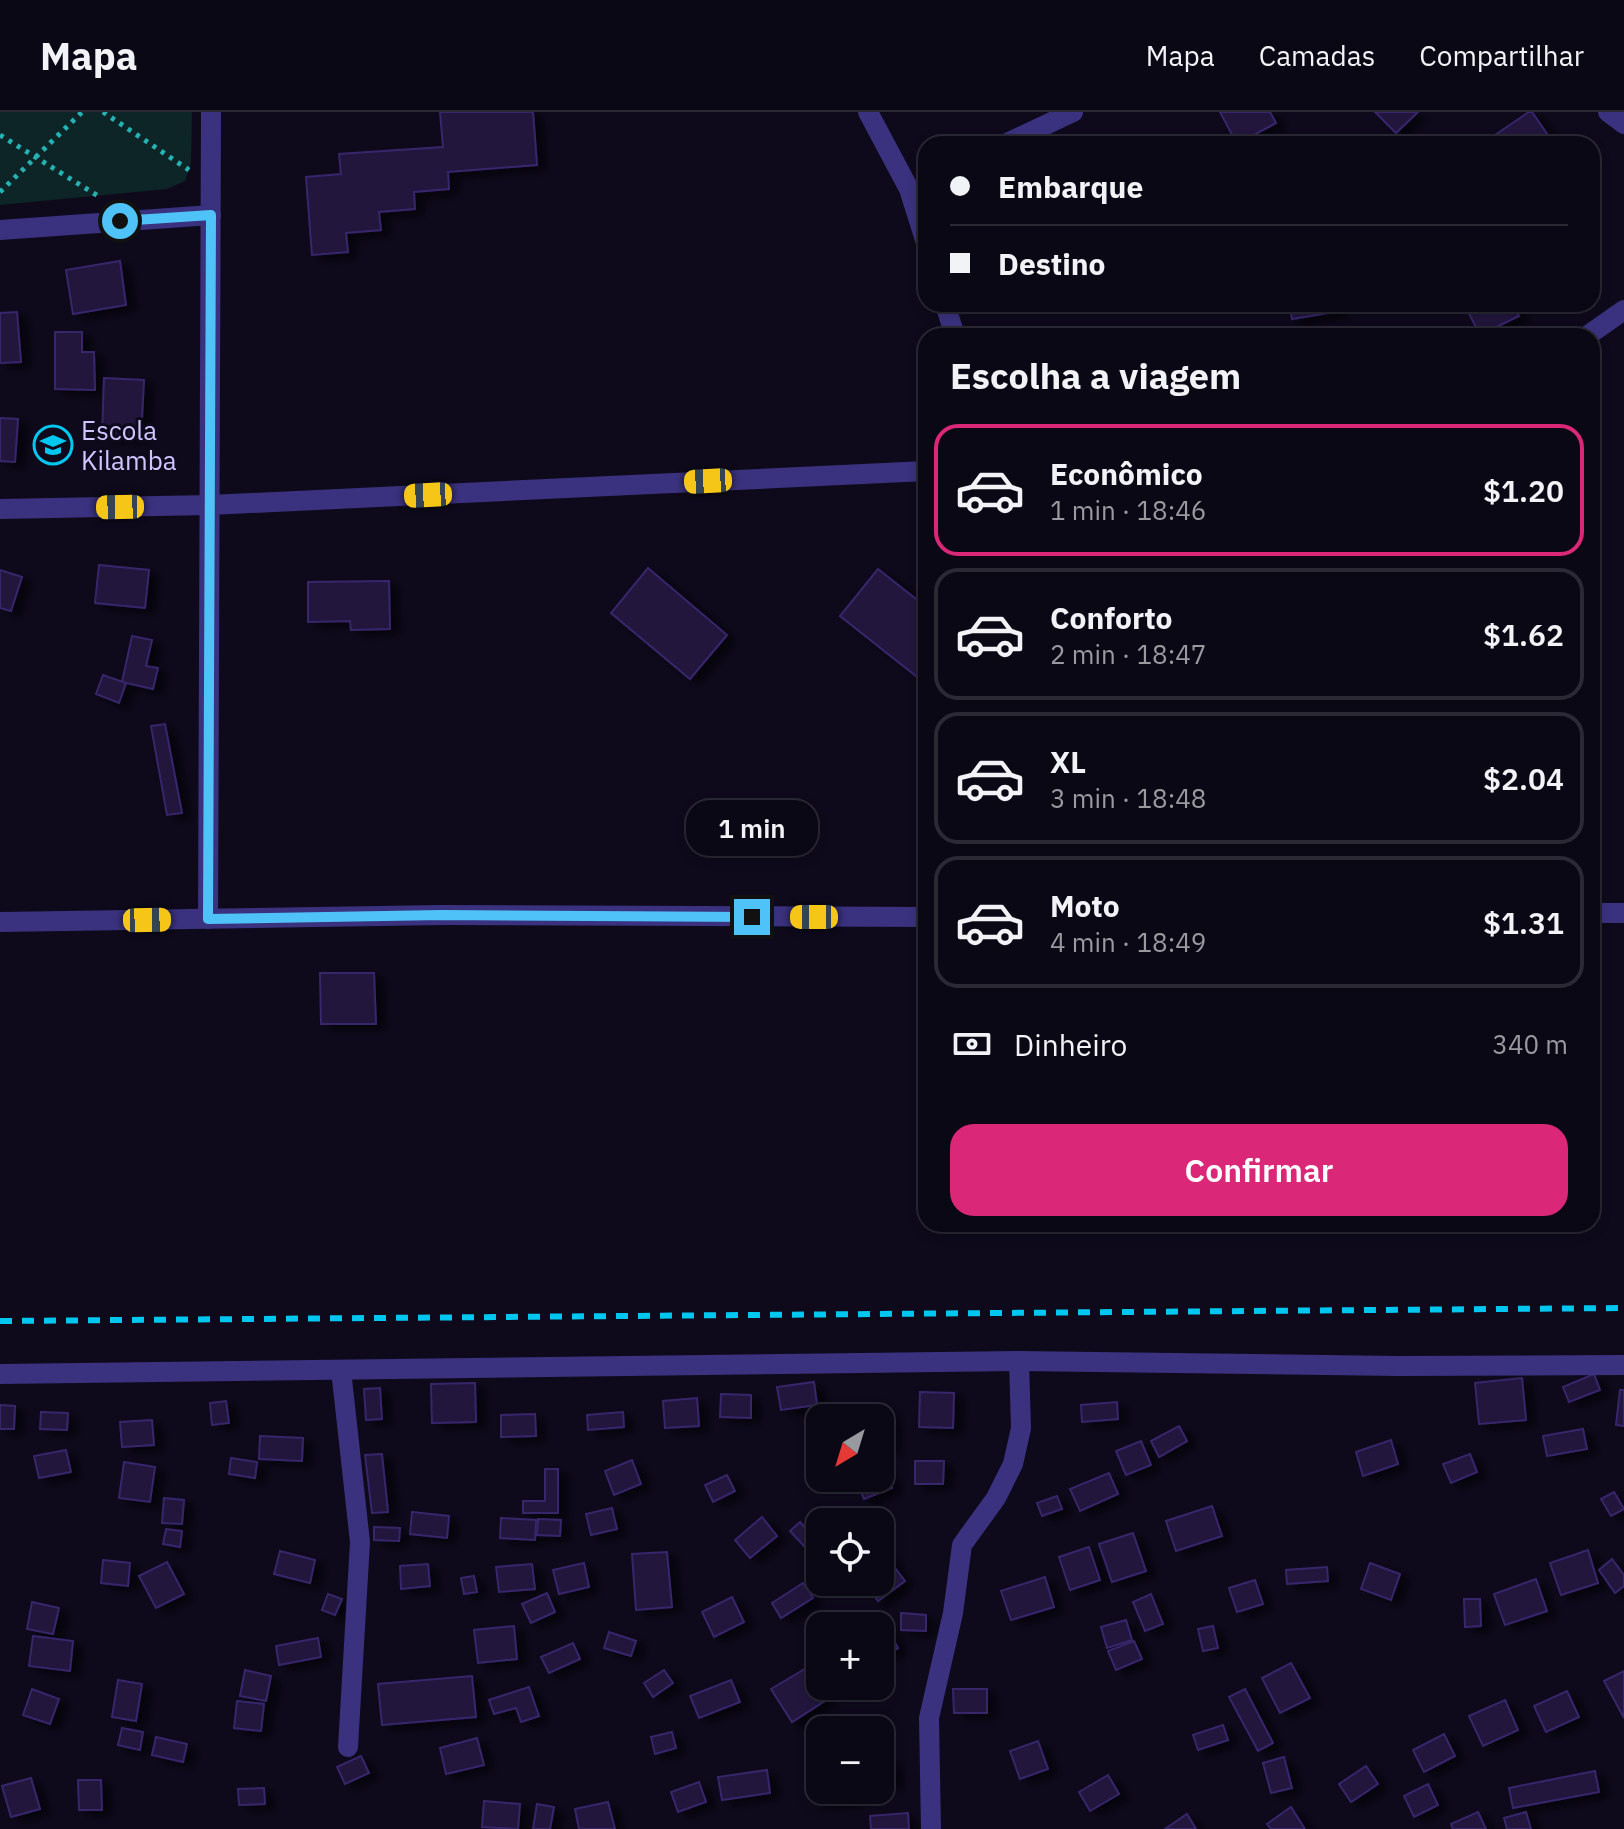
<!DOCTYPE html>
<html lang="pt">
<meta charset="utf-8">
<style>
:root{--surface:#0a0815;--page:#13111e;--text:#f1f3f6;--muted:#999aa0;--line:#2a2934;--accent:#db2777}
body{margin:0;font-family:"IBM Plex Sans",sans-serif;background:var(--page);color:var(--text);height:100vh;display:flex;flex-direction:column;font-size:30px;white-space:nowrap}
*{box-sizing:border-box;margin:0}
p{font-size:26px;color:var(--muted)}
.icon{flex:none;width:44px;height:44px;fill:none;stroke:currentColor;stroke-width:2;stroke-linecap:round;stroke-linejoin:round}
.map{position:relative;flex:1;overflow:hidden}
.drawer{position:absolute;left:918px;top:216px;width:682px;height:904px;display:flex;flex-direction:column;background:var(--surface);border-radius:24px;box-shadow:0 4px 12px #0003,0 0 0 2px var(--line)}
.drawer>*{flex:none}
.hud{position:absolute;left:918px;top:24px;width:682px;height:176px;border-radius:24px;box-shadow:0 4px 12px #0003,0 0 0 2px var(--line);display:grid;align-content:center;height:176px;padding:0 32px;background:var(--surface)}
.needle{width:52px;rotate:218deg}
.tools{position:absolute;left:806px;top:1292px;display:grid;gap:16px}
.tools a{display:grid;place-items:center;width:88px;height:88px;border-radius:16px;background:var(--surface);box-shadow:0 4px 12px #0003,0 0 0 2px var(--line);font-size:40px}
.end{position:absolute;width:36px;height:36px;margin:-18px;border:10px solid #4fc3f7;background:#111;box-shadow:0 0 0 4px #111}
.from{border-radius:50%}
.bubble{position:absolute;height:56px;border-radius:24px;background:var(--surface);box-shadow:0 4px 12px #0003,0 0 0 2px var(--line);font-size:26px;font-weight:600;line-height:56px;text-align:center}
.car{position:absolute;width:24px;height:48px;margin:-24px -12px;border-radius:10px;box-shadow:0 0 6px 2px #0007;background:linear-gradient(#f5c518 24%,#345 0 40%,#f5c518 0 76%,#345 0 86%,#f5c518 0)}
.hud b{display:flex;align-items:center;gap:28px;height:76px;font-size:30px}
.hud b+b{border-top:2px solid var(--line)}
.hud i{width:20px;height:20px;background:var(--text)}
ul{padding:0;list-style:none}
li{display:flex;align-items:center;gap:24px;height:132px;margin:0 16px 12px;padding:0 16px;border:4px solid var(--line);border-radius:24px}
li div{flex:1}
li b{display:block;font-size:30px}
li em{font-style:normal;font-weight:600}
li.selected{border-color:var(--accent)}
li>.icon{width:72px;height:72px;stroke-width:1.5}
h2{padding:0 32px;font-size:36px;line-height:96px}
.pay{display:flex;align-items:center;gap:20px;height:88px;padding:0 32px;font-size:30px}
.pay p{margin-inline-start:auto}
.cta{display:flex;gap:16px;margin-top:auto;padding:16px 32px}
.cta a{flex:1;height:92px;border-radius:24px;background:var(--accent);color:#fff;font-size:32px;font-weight:600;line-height:92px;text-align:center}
header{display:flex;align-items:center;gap:48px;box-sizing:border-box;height:112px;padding:0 40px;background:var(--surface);border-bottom:2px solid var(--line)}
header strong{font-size:38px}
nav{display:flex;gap:44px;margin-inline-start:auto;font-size:28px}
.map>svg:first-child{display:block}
.green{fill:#0d2526}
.building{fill:#20153e;stroke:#38266b;stroke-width:2;filter:url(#shadow)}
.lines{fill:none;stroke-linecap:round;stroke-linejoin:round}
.path{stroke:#26b1b2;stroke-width:5;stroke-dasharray:4 6;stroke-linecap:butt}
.minor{stroke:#3a327e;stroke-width:20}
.rail{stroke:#00c7f0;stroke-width:6;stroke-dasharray:12 10;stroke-linecap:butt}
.route{stroke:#4fc3f7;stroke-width:10}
.labels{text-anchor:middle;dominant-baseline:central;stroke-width:6;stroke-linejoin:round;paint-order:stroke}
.poi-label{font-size:26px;fill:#d0c5ff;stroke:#0e0a1c;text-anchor:start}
</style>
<header>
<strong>Mapa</strong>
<nav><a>Mapa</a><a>Camadas</a><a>Compartilhar</a></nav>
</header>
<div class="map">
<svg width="1624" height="1717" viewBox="0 0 1624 1717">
<defs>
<filter id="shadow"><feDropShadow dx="9" dy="5" stdDeviation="4" flood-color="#0009"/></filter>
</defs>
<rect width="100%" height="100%" fill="#0e0a1c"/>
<polygon class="green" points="0,0 192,0 191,51 185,69 167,77 0,93"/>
<g class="building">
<polygon points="440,0 533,0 537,53 448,60 449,77 414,80 415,97 379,100 381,118 346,121 348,140 312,143 306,65 341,62 339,42 443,35"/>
<polygon points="1220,0 1270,0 1276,11 1237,32"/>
<polygon points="1375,0 1418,0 1396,21"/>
<polygon points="1529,0 1532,0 1554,32 1500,32 1495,23"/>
<polygon points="120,149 126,193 73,202 66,158"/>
<polygon points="1289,192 1339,192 1340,199 1292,207"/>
<polygon points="1464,192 1513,192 1519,204 1480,223"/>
<polygon points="17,200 21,250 0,251 0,201"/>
<polygon points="55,220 82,220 82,240 94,240 95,278 55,277"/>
<polygon points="104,266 144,268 141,326 102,324"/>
<polygon points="0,306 18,307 15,350 0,349"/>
<polygon points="99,453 149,458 145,496 95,491"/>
<polygon points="648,456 727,523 690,567 611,501"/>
<polygon points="878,457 926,495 926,562 921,568 840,504"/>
<polygon points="0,458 22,465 11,499 0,496"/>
<polygon points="389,469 390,517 351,518 350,509 308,510 308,470"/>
<polygon points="132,524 152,528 146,554 158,556 153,577 122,570"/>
<polygon points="103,563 126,571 119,591 96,582"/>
<polygon points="165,612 182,701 167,703 151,614"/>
<polygon points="320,861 374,861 376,912 321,912"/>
<polygon points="1594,1262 1600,1278 1569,1290 1563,1275"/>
<polygon points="1522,1266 1526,1308 1479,1312 1475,1271"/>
<polygon points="814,1270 817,1293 781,1298 777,1275"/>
<polygon points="475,1271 476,1310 432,1311 431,1272"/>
<polygon points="380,1276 382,1307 366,1308 364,1277"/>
<polygon points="1620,1278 1624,1278 1624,1314 1616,1313"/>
<polygon points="920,1280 954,1281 953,1316 919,1315"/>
<polygon points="721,1282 751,1283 751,1306 720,1305"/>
<polygon points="697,1286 699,1314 665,1316 663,1289"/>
<polygon points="226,1289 229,1311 212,1313 210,1291"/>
<polygon points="1117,1290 1118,1307 1082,1310 1081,1293"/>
<polygon points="0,1293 15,1294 14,1317 0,1317"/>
<polygon points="889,1299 891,1335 880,1336 880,1306 844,1306 844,1302"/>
<polygon points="41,1300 68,1301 67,1318 40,1317"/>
<polygon points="623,1300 624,1315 588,1318 587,1303"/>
<polygon points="535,1302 536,1324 501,1325 501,1303"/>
<polygon points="152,1308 154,1333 122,1335 120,1310"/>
<polygon points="1179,1314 1187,1329 1159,1345 1151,1329"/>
<polygon points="1583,1317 1587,1337 1547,1344 1543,1324"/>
<polygon points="260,1324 303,1326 302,1349 259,1347"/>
<polygon points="1391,1328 1398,1352 1363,1364 1356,1340"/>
<polygon points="1141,1329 1151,1353 1126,1363 1116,1339"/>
<polygon points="66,1338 71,1360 39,1366 34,1344"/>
<polygon points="382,1342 388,1400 372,1401 365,1343"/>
<polygon points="1470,1342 1477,1360 1451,1371 1443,1352"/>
<polygon points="231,1346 257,1350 255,1366 229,1362"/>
<polygon points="880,1347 892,1376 864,1387 855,1366 880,1366"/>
<polygon points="632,1348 641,1372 614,1383 605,1359"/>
<polygon points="915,1349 944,1349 943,1372 915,1372"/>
<polygon points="124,1350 155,1355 150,1390 119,1386"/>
<polygon points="545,1357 558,1357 558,1401 523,1401 523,1389 545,1389"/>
<polygon points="1109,1361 1118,1382 1080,1399 1070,1377"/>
<polygon points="727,1363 735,1379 713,1390 705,1373"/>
<polygon points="1614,1380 1624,1397 1611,1404 1601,1387"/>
<polygon points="1057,1384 1062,1397 1042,1404 1037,1391"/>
<polygon points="164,1386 184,1388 182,1412 162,1411"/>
<polygon points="1212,1394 1222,1424 1176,1439 1166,1409"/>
<polygon points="612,1396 617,1417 591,1423 586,1402"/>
<polygon points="412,1400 449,1404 447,1426 410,1422"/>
<polygon points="762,1405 777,1424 750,1446 735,1428"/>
<polygon points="501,1406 536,1408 535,1428 500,1426"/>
<polygon points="538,1407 561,1408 560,1424 537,1423"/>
<polygon points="800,1410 813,1425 804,1434 790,1419"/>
<polygon points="374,1415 400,1416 399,1429 374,1428"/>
<polygon points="166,1417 182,1419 180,1435 163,1432"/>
<polygon points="1133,1421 1146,1459 1112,1470 1099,1432"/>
<polygon points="1089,1435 1100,1468 1070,1478 1059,1445"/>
<polygon points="1588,1438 1598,1471 1561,1483 1550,1451"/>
<polygon points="280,1439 315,1448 310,1471 274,1462"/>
<polygon points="882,1439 905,1469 878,1489 864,1470 880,1470 880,1441"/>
<polygon points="667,1440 672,1495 636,1498 632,1442"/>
<polygon points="1612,1447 1624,1463 1624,1474 1615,1481 1599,1458"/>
<polygon points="103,1448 130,1451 128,1474 101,1471"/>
<polygon points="167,1450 184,1482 156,1496 139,1464"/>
<polygon points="584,1451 589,1475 559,1482 553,1458"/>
<polygon points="1370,1451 1400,1462 1391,1488 1361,1477"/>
<polygon points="428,1452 430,1474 401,1477 400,1454"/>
<polygon points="532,1452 535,1477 499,1480 496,1455"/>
<polygon points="1327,1455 1328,1469 1287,1472 1286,1458"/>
<polygon points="474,1464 477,1480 464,1482 461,1466"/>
<polygon points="1045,1465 1054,1495 1011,1508 1001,1479"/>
<polygon points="1536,1467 1547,1499 1505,1513 1494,1482"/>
<polygon points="1255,1468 1263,1492 1237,1500 1229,1476"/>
<polygon points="803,1471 813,1486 781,1506 772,1491"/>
<polygon points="547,1481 555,1500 531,1511 522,1492"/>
<polygon points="328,1482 342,1487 335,1503 322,1498"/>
<polygon points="1151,1482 1163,1512 1145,1519 1133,1490"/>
<polygon points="732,1485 744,1510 714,1525 702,1500"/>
<polygon points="1464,1487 1480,1487 1481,1514 1465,1515"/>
<polygon points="32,1490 59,1496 53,1522 27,1517"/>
<polygon points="901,1501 926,1503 926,1519 901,1518"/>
<polygon points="1126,1508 1132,1528 1107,1536 1101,1515"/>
<polygon points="883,1509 898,1536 880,1546 880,1514 874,1514"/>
<polygon points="514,1514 517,1547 478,1551 474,1518"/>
<polygon points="1213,1514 1218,1536 1203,1539 1198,1517"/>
<polygon points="609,1520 636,1529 631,1544 604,1536"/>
<polygon points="33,1524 73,1529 70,1559 29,1554"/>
<polygon points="318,1526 321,1545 279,1553 276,1534"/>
<polygon points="1134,1529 1142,1547 1116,1558 1108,1539"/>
<polygon points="573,1531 580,1547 549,1561 541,1545"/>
<polygon points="1291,1551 1310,1586 1280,1601 1262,1566"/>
<polygon points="808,1555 828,1587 792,1610 771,1577"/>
<polygon points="245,1558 271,1564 266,1589 240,1584"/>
<polygon points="664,1558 673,1571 653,1585 644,1571"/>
<polygon points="1624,1559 1624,1606 1604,1569"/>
<polygon points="472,1564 476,1605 382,1613 378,1572"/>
<polygon points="118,1568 142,1572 136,1609 112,1605"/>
<polygon points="731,1568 740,1590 699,1606 690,1584"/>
<polygon points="529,1575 539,1604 521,1610 516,1596 494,1602 489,1588"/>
<polygon points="32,1577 59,1587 50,1612 23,1603"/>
<polygon points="953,1577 987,1577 987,1601 954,1601"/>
<polygon points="1245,1577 1273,1631 1258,1639 1229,1585"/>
<polygon points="1567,1579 1579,1605 1546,1620 1534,1594"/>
<polygon points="1505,1588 1518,1618 1483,1634 1469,1604"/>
<polygon points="237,1589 264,1592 261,1619 234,1616"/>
<polygon points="1223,1613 1228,1628 1198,1638 1193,1623"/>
<polygon points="122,1616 143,1620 140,1638 118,1633"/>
<polygon points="672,1620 676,1636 655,1642 651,1625"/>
<polygon points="1444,1622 1455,1644 1424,1660 1413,1638"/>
<polygon points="156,1625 187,1632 183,1650 152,1643"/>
<polygon points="477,1626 484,1653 446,1662 440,1636"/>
<polygon points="1038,1629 1048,1657 1020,1667 1010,1639"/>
<polygon points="361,1644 369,1661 345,1672 337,1655"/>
<polygon points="1284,1645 1292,1676 1271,1681 1263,1651"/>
<polygon points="890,1647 894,1669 880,1672 880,1648"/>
<polygon points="1366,1654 1378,1672 1351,1690 1339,1672"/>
<polygon points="812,1657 820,1657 820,1678 853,1678 854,1688 815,1690"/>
<polygon points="767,1658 770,1681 722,1688 718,1665"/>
<polygon points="1595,1659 1599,1680 1513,1696 1509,1676"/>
<polygon points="1108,1663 1119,1682 1090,1699 1079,1680"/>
<polygon points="31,1666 40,1697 11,1705 2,1674"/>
<polygon points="78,1668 101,1668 102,1698 79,1698"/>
<polygon points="699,1670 706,1690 678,1700 671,1680"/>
<polygon points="1428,1672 1438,1693 1414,1705 1404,1684"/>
<polygon points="264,1676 265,1692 239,1693 238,1677"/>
<polygon points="484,1689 520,1692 518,1717 482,1715"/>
<polygon points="608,1690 615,1717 579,1717 575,1697"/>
<polygon points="537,1692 554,1695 550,1717 533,1717"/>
<polygon points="1291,1695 1305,1717 1271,1717 1267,1712"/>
<polygon points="1478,1700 1486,1717 1453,1717 1451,1712"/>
<polygon points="1526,1700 1531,1717 1507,1717 1504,1706"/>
<polygon points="908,1701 909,1717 871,1717 870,1704"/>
<polygon points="1187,1702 1196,1717 1165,1717"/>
</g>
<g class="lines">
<g class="path">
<polyline points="103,0 189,58"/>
<polyline points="0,23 98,84"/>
<polyline points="0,80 82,0"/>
</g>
<g class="minor">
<polyline points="868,0 909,77 926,131"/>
<polyline points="1608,0 1624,12"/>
<polyline points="1005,32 1073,0"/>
<polyline points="0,118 211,103"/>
<polyline points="945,192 955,224"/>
<polyline points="1587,224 1624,198"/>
<polyline points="0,397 210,393 926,359"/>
<polyline points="1592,801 1624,801"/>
<polyline points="208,807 211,0"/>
<polyline points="0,810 442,803 926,805"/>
<polyline points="341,1258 360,1430 348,1635"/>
<polyline points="0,1262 1019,1249 1398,1254 1624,1253"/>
<polyline points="931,1717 929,1606 953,1501 962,1433 996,1386 1013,1352 1021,1316 1019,1249"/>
</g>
<polyline class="rail" points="0,1209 1624,1196"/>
</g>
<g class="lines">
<polyline class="route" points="120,109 211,103 208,807 442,803 752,805"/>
</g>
<defs>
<symbol id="school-ring" viewBox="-11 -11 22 22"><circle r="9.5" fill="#0e0a1c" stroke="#00c7f0" stroke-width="1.5"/><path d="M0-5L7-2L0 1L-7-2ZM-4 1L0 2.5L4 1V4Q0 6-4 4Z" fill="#00c7f0"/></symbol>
</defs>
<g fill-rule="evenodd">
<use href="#school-ring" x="31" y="311" width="44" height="44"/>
</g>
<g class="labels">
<g class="poi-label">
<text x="81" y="318">Escola<tspan x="81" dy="30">Kilamba</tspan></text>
</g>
</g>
</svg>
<div class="tools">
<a><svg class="needle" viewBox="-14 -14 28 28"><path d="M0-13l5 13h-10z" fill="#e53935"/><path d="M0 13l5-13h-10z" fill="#999aa0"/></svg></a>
<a><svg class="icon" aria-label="locate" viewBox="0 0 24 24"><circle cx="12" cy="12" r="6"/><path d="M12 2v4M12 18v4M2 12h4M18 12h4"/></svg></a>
<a>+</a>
<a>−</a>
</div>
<i class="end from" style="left:120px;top:109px"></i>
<i class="end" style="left:752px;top:805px"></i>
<div class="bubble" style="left:686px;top:688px;width:132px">1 min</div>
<i class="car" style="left:708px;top:369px;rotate:267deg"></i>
<i class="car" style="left:428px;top:383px;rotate:267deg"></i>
<i class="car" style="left:120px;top:395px;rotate:269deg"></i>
<i class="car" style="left:814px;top:805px;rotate:270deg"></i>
<i class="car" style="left:147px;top:808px;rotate:89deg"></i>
<div class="hud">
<b><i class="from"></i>Embarque</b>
<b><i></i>Destino</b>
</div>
<section class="drawer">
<h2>Escolha a viagem</h2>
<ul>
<li class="selected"><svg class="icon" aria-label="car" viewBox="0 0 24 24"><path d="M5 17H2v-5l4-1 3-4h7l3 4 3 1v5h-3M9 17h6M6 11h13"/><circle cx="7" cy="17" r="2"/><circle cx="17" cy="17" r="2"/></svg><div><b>Econômico</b><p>1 min · 18:46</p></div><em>$1.20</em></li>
<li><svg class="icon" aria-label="car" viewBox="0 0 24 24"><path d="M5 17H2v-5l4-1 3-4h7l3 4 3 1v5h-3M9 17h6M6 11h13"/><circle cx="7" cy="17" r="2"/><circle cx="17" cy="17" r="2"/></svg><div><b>Conforto</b><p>2 min · 18:47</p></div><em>$1.62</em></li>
<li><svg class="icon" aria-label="car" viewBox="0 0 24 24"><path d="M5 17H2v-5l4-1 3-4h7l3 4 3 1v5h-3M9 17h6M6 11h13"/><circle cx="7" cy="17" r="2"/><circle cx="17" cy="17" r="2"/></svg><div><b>XL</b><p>3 min · 18:48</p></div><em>$2.04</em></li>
<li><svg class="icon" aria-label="car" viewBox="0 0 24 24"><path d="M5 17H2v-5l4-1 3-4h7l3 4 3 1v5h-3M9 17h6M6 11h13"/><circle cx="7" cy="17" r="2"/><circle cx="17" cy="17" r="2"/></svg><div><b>Moto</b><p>4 min · 18:49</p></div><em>$1.31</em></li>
</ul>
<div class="pay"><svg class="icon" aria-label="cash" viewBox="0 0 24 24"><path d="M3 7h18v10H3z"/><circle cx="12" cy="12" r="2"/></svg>Dinheiro<p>340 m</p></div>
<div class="cta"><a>Confirmar</a></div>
</section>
</div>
